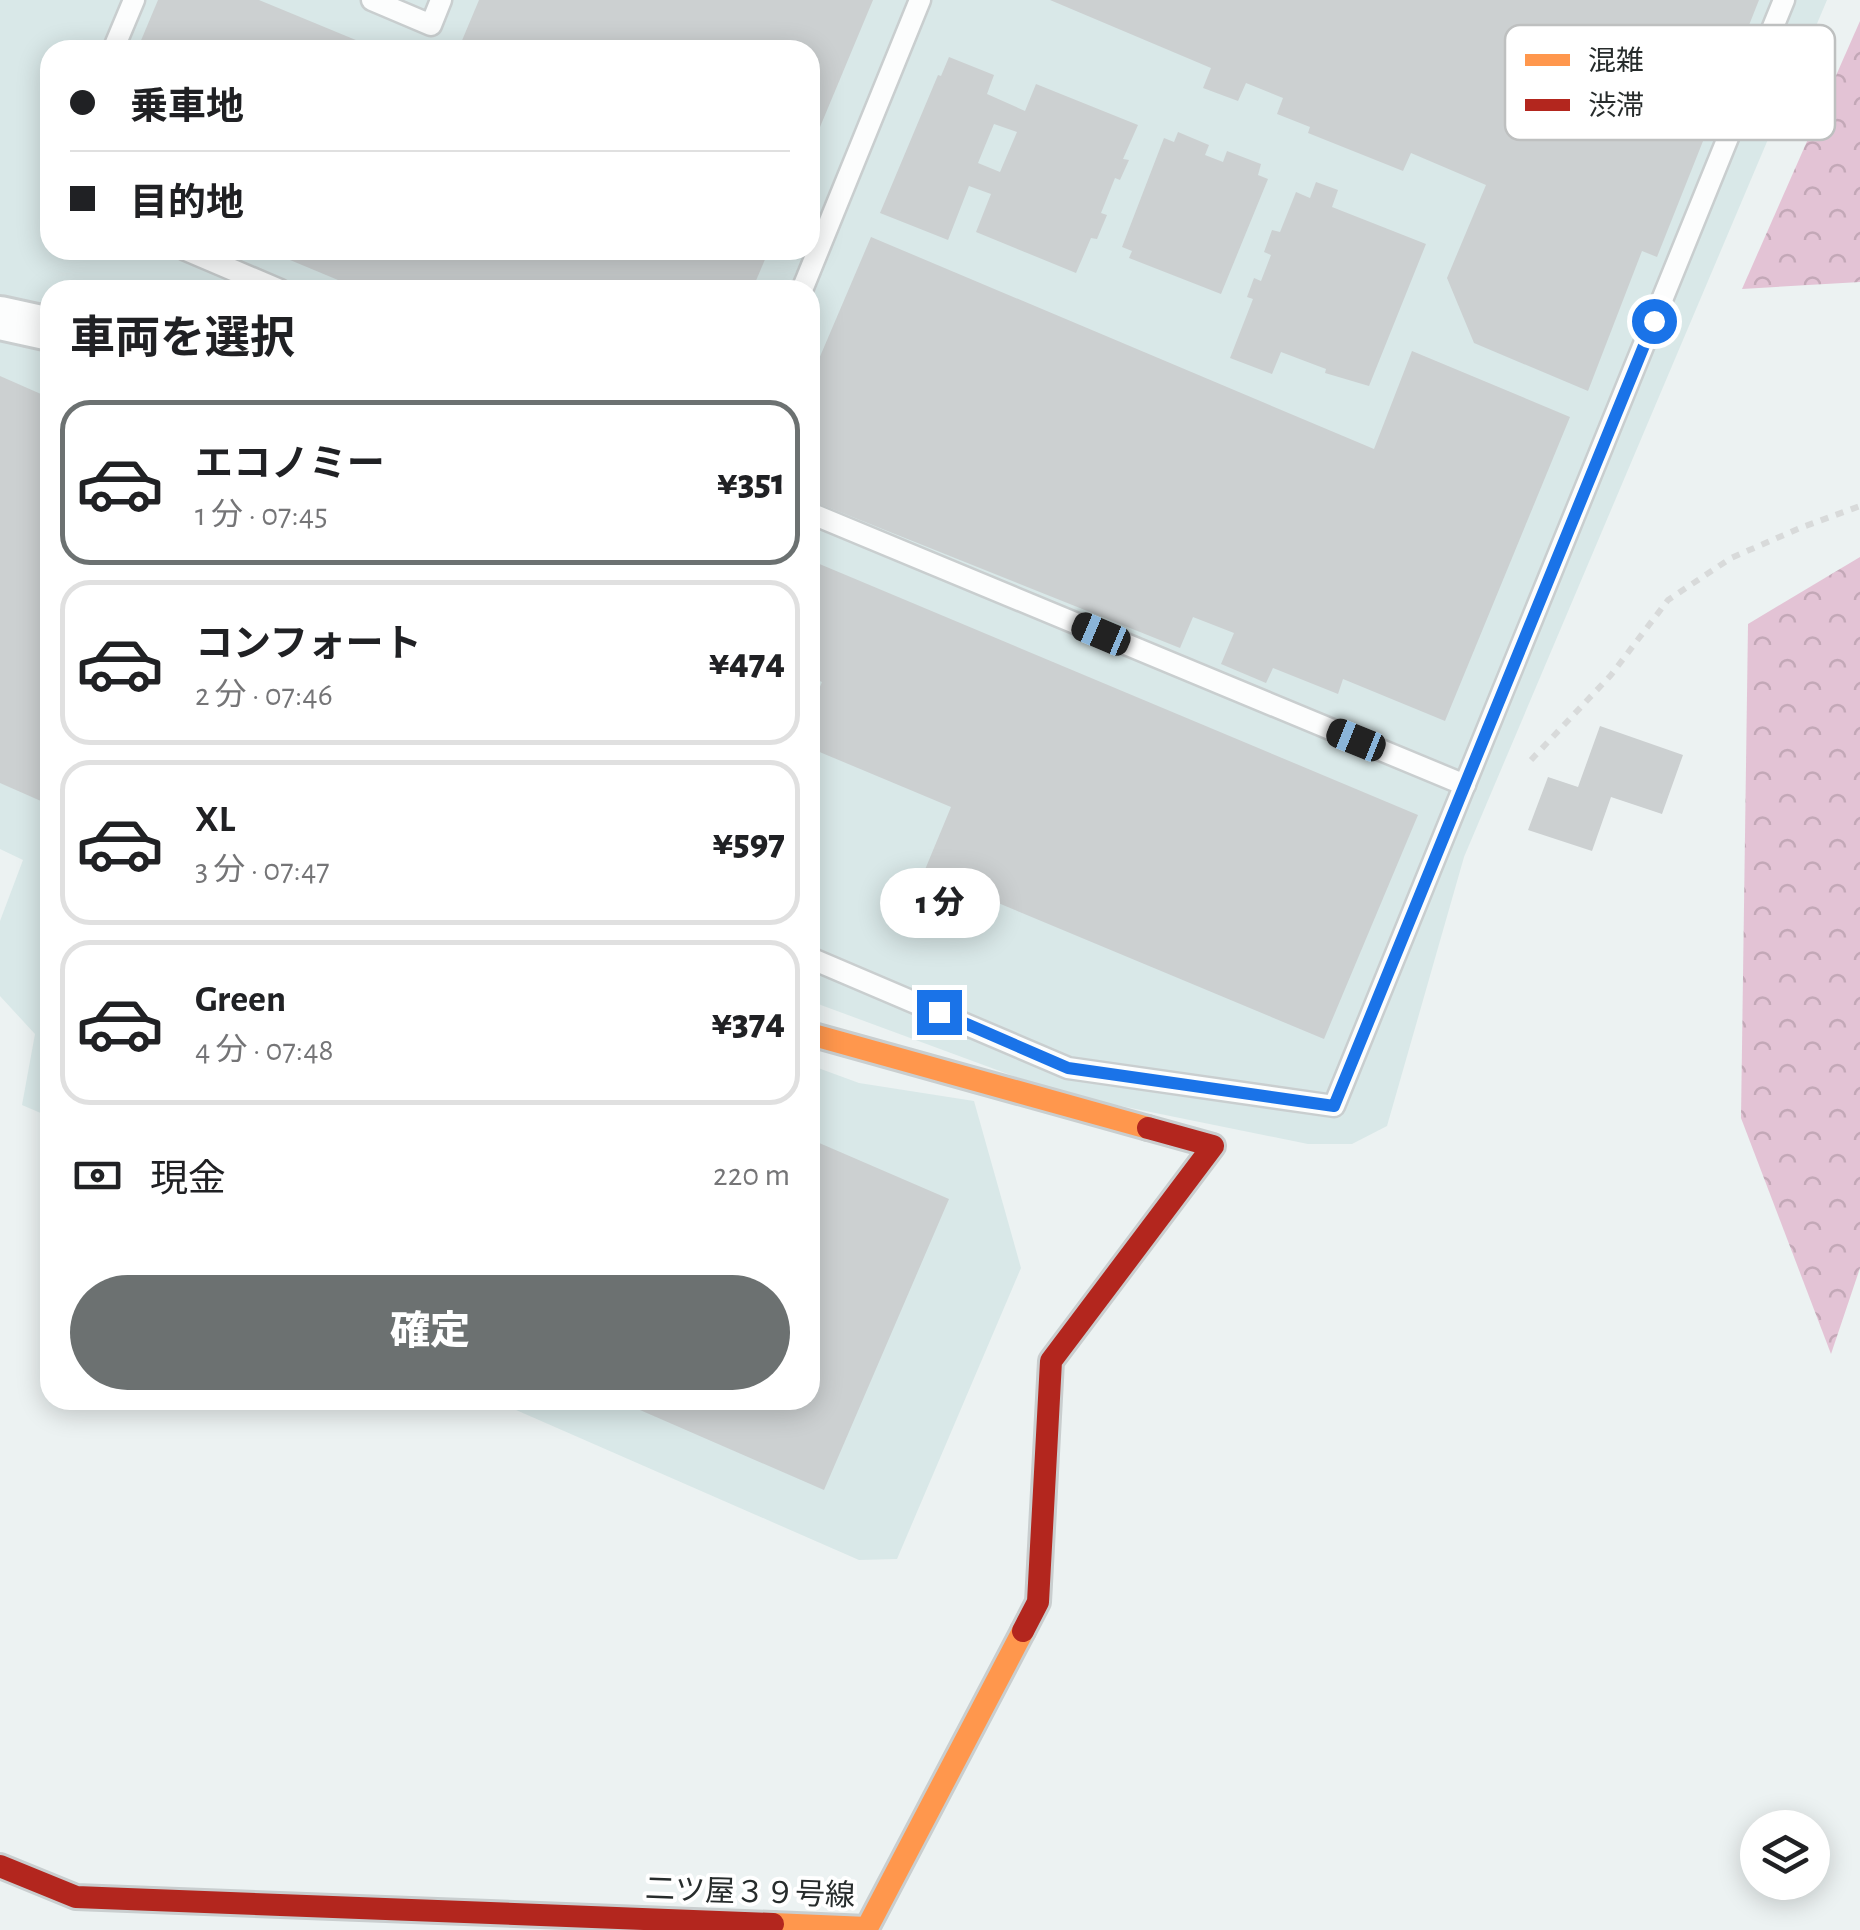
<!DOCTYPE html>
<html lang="ja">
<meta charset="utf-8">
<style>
:root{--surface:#fff;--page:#f2f2f2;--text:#202124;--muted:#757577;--line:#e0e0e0;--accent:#6c7171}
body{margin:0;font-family:"Alegreya Sans","Noto Sans JP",sans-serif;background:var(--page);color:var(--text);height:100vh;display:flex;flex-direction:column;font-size:38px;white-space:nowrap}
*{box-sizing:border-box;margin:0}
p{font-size:32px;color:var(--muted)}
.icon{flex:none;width:55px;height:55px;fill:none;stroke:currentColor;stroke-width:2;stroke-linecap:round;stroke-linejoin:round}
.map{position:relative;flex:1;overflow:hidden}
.details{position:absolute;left:40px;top:280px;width:780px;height:1130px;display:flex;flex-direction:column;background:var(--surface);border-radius:30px;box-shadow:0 5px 25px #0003}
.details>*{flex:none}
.guide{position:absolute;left:40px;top:40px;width:780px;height:220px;border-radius:30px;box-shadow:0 5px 25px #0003;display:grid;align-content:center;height:220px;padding:0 30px;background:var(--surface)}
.tools{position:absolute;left:1740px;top:1810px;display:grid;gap:20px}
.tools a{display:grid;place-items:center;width:90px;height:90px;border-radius:50%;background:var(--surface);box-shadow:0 5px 25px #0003;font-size:50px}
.end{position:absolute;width:45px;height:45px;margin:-22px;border:12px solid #1a73e8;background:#fff;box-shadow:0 0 0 5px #fff}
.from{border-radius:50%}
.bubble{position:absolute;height:70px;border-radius:35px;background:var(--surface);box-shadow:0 5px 25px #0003;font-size:32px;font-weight:800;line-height:70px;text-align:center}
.car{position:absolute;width:30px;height:60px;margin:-30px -15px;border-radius:12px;box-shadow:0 0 8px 2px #0007;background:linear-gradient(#222 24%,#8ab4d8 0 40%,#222 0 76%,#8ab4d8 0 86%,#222 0)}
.guide b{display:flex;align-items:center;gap:35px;height:95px;font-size:38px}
.guide b+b{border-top:2px solid var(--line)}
.guide i{width:25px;height:25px;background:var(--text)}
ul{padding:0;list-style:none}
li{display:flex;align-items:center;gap:30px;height:165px;margin:0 20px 15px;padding:0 10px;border:5px solid var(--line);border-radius:30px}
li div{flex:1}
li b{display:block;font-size:38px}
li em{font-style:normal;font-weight:800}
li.current{border-color:var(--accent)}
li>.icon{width:90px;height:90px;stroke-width:1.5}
h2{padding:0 30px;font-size:45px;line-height:120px}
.pay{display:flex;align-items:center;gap:25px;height:110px;padding:0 30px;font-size:38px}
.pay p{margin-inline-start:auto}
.cta{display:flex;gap:20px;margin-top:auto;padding:20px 30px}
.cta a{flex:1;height:115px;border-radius:60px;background:var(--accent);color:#fff;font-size:40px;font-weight:800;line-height:115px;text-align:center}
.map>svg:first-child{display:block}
.built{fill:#d9e8e8;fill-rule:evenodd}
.forest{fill:url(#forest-crowns)}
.building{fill:#ccd0d1;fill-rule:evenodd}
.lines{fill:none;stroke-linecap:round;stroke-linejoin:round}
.lane-casing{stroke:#c9cecf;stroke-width:25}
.street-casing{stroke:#c9cecf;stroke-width:48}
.slow-casing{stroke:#c9cecf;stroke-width:28}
.jam-casing{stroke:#c9cecf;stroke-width:28}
.path{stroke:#d8dada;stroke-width:6;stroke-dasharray:8 8;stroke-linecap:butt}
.lane{stroke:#fcfdfd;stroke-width:20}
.street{stroke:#fcfdfd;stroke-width:42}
.slow{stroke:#ff974d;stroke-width:22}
.jam{stroke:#b3261e;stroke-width:22}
.route{stroke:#1a73e8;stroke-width:12}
.labels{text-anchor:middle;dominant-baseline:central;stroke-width:8;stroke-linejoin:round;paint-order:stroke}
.street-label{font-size:30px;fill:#272c2c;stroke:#fff}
.key{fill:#fff;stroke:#bec0c0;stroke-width:2.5}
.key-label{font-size:28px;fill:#272c2c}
</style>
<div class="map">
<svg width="1860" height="1930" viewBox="0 0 1860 1930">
<defs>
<pattern id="forest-crowns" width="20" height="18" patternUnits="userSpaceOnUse" patternTransform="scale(2.5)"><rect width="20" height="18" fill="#e3c3d5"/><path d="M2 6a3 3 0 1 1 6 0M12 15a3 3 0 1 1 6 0" fill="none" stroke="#c3a8b7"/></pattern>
</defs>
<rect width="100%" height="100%" fill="#ecf2f2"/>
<g class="built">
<path d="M0 0H1827L1464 857 1387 1126 1352 1144H1308L1062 1094 810 1001V290H50V306L0 296ZM50 50H810V250H50Z"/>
<polygon points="0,331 50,342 50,1117 22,1105 35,1034 0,996 0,921 23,860 0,849"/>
<polygon points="810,1065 859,1083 974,1101 1021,1268 897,1559 859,1560 493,1400 810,1400"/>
</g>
<g class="forest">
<polygon points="1860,21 1860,282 1742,289"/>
<polygon points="1860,557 1860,1268 1831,1354 1741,1118 1748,624"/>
</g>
<g class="building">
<polygon points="158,0 259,0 380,50 137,50"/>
<polygon points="479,0 873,0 810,151 810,50 458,50"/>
<polygon points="1050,0 1759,0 1657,257 1642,251 1588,391 1474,343 1447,278 1486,185 1411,153 1403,171 1308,133 1310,127 1277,114 1283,98 1246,83 1238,101 1203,88 1211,68"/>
<path d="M949 57 994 75 987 94 1025 111 1036 84 1138 125 1123 159 1129 160 1120 180 1115 178 1101 213 1107 215 1097 239 1091 238 1076 273 976 232 991 194 969 186 948 240 880 213 938 75 941 76ZM994 124 1017 132 1000 172 978 163Z"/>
<polygon points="1178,132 1209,145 1205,155 1223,162 1227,151 1261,164 1258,175 1268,179 1221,294 1129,258 1132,251 1122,247 1164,138 1174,142"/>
<polygon points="1316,182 1338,190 1332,207 1426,244 1369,386 1325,373 1326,369 1281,352 1272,374 1230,358 1253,299 1247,297 1254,278 1261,281 1271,255 1264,252 1272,230 1280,232 1296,192 1310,198"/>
<polygon points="871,237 1374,449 1412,351 1570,417 1445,721 1343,679 1338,694 1273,668 1266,683 1221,664 1234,633 1193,617 1180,648 810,500 810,380"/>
<polygon points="266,250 769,250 752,290 362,290"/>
<polygon points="0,376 50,398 50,805 0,783"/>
<polygon points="810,560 1418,815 1324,1039 924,872 951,807 810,748 810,710 822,682 810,677"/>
<polygon points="1600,726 1683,755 1662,814 1611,797 1592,851 1528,830 1548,777 1578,787"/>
<polygon points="810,1139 949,1199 824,1490 617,1400 810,1400"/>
</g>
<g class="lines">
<defs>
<g id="lane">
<polyline points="372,0 431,25 441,0"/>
<polyline points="113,50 134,0"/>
<polyline points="186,250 280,290"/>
<polyline points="802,290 920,0"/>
<polyline points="810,513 1465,785"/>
<polyline points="810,958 1068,1068 1334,1106 1784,0"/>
</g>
<polyline id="street" points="0,318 50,329"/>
<g id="slow">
<polyline points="810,1034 1148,1128"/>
<polyline points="773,1924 867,1928 1023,1631"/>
</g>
<g id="jam">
<polyline points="1023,1631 1038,1602 1051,1361 1213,1146 1148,1128"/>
<polyline points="0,1866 76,1897 773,1924"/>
</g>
</defs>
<use href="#lane" class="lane-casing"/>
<use href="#street" class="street-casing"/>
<use href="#slow" class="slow-casing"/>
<use href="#jam" class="jam-casing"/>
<polyline class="path" points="1531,760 1611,675 1668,600 1731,558 1800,528 1860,506"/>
<use href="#lane" class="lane"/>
<use href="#street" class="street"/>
<use href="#slow" class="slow"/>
<use href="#jam" class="jam"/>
</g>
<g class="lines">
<polyline class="route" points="939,1012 1068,1068 1334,1106 1654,321"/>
</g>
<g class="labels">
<g class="street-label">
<text transform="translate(750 1893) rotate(2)">二ツ屋３９号線</text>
</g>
</g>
<rect x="1505" y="25" width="330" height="115" rx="15" class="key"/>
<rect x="1525" y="54" width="45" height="12" fill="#ff974d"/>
<rect x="1525" y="99" width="45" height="12" fill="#b3261e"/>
<g class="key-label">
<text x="1588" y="70">混雑</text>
<text x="1588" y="115">渋滞</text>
</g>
</svg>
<div class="tools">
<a><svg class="icon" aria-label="layers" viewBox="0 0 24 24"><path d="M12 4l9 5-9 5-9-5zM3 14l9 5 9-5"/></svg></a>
</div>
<i class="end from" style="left:1654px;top:321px"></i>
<i class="end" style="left:939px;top:1012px"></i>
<div class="bubble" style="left:880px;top:868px;width:120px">1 分</div>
<i class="car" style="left:1101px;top:634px;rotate:293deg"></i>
<i class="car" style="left:1356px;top:740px;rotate:292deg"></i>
<div class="guide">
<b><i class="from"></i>乗車地</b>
<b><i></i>目的地</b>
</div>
<section class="details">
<h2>車両を選択</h2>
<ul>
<li class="current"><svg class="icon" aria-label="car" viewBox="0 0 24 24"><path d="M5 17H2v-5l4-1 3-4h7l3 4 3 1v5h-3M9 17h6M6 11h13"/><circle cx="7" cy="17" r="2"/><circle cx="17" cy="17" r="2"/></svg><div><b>エコノミー</b><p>1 分 · 07:45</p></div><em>¥351</em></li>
<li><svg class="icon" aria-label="car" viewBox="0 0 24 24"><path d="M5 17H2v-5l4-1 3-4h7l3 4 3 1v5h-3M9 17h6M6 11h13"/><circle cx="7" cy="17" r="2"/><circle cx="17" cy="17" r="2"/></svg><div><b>コンフォート</b><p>2 分 · 07:46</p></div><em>¥474</em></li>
<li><svg class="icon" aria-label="car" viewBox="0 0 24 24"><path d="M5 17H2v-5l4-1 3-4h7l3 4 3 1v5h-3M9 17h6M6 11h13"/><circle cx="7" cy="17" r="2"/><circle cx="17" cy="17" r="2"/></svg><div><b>XL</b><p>3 分 · 07:47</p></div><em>¥597</em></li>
<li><svg class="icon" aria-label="car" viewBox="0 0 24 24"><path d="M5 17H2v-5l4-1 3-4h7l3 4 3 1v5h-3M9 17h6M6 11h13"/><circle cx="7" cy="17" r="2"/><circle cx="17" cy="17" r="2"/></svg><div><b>Green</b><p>4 分 · 07:48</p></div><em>¥374</em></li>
</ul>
<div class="pay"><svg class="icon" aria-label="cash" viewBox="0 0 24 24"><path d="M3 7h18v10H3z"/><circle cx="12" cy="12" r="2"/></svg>現金<p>220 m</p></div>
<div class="cta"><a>確定</a></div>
</section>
</div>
